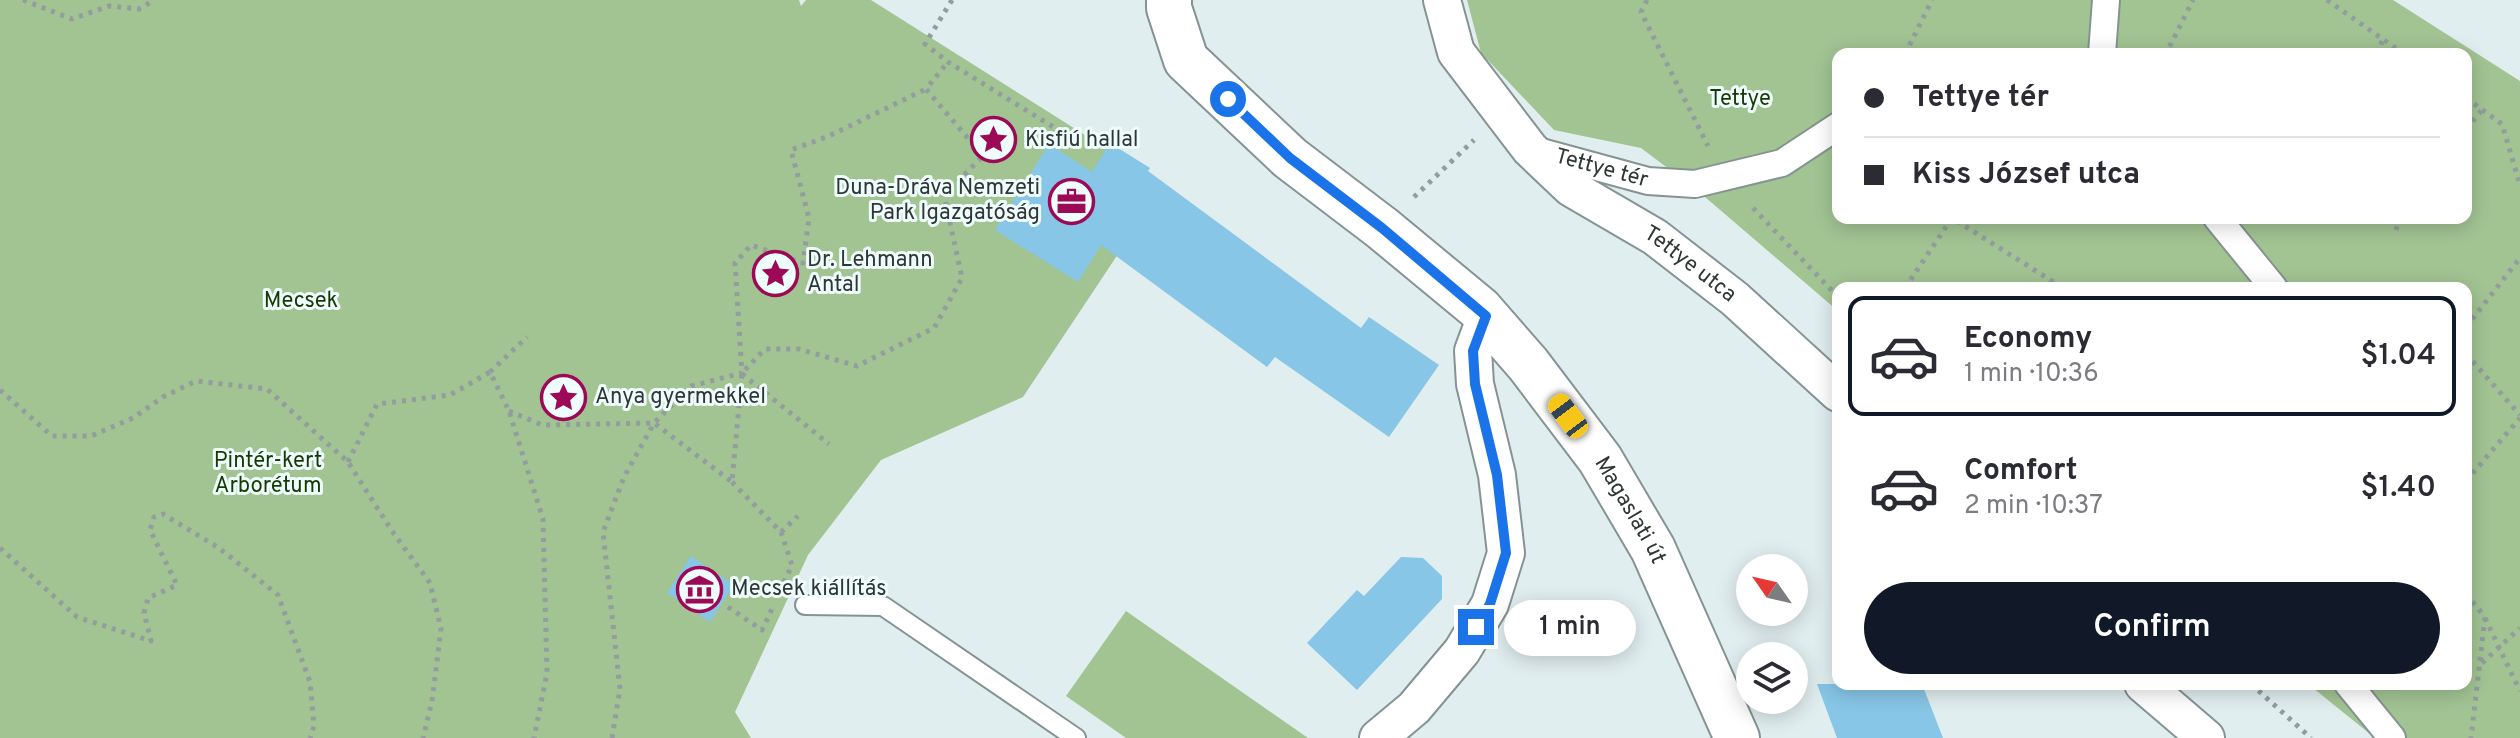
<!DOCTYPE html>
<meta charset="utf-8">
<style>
:root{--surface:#fff;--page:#f7f7f7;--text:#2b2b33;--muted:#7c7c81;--line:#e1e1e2;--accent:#111827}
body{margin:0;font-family:Overpass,sans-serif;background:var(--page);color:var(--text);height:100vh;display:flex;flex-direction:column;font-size:30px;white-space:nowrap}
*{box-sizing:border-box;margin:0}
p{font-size:26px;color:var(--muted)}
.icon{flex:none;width:44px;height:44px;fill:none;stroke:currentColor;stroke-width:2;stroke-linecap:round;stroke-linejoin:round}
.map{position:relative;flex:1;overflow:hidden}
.sheet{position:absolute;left:1832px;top:282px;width:640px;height:408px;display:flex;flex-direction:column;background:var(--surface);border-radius:16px;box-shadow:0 4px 20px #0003}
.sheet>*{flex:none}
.top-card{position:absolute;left:1832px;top:48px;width:640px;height:176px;border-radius:16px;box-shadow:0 4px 20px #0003;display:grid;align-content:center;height:176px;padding:0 32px;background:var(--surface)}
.needle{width:52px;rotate:304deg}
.tools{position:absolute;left:1736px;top:554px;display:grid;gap:16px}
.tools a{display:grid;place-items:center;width:72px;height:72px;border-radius:50%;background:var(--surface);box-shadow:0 4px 20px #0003;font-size:40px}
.end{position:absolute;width:36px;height:36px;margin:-18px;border:10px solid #1a73e8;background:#fff;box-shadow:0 0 0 4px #fff}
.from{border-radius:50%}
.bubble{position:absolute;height:56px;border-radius:28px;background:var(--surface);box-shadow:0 4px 20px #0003;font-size:26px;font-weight:600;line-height:56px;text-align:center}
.car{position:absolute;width:24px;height:48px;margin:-24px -12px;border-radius:10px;box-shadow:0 0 6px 2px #0007;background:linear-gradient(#f5c518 24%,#345 0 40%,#f5c518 0 76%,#345 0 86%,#f5c518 0)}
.top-card b{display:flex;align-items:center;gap:28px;height:76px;font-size:30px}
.top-card b+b{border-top:2px solid var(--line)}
.top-card i{width:20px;height:20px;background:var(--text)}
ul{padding:14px 0 0;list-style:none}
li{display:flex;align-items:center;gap:24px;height:120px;margin:0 16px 12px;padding:0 16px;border:4px solid transparent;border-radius:16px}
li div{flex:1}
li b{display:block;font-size:30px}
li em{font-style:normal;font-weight:600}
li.on{border-color:var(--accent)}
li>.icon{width:72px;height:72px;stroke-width:1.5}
.button{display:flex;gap:16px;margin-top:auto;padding:16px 32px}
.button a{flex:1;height:92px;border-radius:48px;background:var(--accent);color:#fff;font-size:32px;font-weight:600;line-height:92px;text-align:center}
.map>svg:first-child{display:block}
.green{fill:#a2c493;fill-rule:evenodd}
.building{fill:#87c6e6}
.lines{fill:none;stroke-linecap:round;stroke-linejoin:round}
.service-casing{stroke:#869393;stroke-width:22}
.pedestrian-casing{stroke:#869393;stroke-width:30}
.minor-casing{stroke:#869393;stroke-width:40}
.tertiary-casing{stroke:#869393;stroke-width:48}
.path{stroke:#939d9e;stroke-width:5;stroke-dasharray:4 6;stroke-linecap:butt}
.service{stroke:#fff;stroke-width:18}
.pedestrian{stroke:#fff;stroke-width:26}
.minor{stroke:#fff;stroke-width:36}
.tertiary{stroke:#fff;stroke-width:44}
.route{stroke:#1a73e8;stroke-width:10}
.labels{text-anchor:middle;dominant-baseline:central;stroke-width:6;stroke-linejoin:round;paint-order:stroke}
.park-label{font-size:22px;fill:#193904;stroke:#eefcfc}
.poi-label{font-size:22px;fill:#303536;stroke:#eefcfc;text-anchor:start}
.street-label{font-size:22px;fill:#303536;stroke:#eefcfc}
</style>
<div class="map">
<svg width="2520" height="738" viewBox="0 0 2520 738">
<rect width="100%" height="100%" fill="#e1eeef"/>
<g class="green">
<polygon points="0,0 799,0 801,6 806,0 871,0 1164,185 1023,397 881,460 808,555 735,712 751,738 0,738"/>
<path d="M1467 0H2393L2520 81V738H2375L2308 684H2466V288H1838V311L1698 191 1641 148 1554 130 1481 53ZM1838 54H2466V218H1838Z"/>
<polygon points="1126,611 1308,738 1126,738 1066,696"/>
</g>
<g class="building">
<polygon points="1110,143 1150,168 1148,171 1361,328 1369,317 1439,365 1389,437 1275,357 1267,367 1101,245 1078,282 995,230 1049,144 1092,172"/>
<polygon points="691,556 734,585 710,622 667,593"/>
<polygon points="1401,557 1423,558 1442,576 1442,599 1357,690 1307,643 1357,590 1364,596"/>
<polygon points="1817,684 1922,684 1943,738 1837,738"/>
</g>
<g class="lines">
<defs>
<polyline id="service" points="805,605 883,606 1076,738"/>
<g id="pedestrian">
<polyline points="2102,54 2106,0"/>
<path id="s1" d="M1534 150 1648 181 1695 184 1782 163 1838 126"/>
<polyline points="2217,218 2274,288"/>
<polyline points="2348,684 2392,738"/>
</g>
<g id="minor">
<path id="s2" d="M1442 0 1456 52 1530 149 1571 188 1655 237 1735 299 1838 393"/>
<polyline points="2143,684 2206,738"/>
<polyline points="1378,738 1414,708 1462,651 1490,604 1506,553 1497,475 1475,384 1473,351 1486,316"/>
</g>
<g id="tertiary">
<path id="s3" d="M1169 0V8L1186 60 1290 158 1382 228 1480 309 1528 364 1600 459 1653 549 1737 738"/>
</g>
</defs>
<use href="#service" class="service-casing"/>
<use href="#pedestrian" class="pedestrian-casing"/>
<use href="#minor" class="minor-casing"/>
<use href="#tertiary" class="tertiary-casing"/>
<g class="path">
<polyline points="23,0 72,19 109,6 139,9 154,0"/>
<polyline points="952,0 925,44 948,62 1081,144"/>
<polyline points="1647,0 1641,12 1708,146"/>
<polyline points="2327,0 2404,54"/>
<polyline points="1905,54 1932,0"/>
<polyline points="2163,54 2171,44 2193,0"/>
<polyline points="2377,54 2383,39"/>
<polyline points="2466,98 2502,124 2520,185"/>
<polyline points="2466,129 2482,110"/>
<polyline points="1414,197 1474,140"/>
<polyline points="1753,208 1838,297"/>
<polyline points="2396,230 2400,218"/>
<polyline points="1905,288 1952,218 2063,288"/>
<polyline points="2466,327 2520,258"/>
<polyline points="2466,354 2520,415"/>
<polyline points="490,372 527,337"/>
<polyline points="742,374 829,444"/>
<polyline points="0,390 52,436 91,436 133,418 163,397 196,381 267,389 348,462 392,531 430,583 441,629 432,701 423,738"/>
<polyline points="509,411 542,425 654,423 691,386 742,373 735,263 751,245 803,263 809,218 791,150 829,136 926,89"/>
<polyline points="348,462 377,404 450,395 490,372 509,411 543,519 547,673 534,738"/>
<polyline points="2466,481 2520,418"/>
<polyline points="732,482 781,532 792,565 784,582"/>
<polyline points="781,532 798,516"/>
<polyline points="0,548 77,617 151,641 144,613 148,598 177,585 150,530 154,517 163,514 219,548 278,595 310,682 314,726 310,738"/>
<polyline points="2466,594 2485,617 2471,738"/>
<polyline points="728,607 762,630 772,609"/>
<polyline points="2485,618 2520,691"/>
<polyline points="2482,663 2520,628"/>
<polyline points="2251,684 2311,738"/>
<polyline points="612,738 620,689 603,532 624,477 654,423 732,482 742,373 765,349 799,349 857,366 934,328 962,278 944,195 983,156 926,89 948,62"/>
</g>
<use href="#service" class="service"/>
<use href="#pedestrian" class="pedestrian"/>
<use href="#minor" class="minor"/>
<use href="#tertiary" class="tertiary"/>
</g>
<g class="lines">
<polyline class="route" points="1228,99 1290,158 1382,228 1486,316 1473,351 1475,384 1497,475 1506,553 1490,604 1476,627"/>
</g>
<defs>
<symbol id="sight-ring" viewBox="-11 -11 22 22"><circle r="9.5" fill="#eefcfc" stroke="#9c0956" stroke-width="1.5"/><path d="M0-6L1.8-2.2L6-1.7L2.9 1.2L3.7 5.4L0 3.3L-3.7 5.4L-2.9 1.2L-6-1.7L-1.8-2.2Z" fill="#9c0956"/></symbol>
<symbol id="office-ring" viewBox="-11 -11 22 22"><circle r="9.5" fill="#eefcfc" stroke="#9c0956" stroke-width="1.5"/><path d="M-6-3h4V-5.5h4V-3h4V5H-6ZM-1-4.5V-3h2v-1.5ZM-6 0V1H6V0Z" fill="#9c0956"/></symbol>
<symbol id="museum-ring" viewBox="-11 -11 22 22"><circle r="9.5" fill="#eefcfc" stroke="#9c0956" stroke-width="1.5"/><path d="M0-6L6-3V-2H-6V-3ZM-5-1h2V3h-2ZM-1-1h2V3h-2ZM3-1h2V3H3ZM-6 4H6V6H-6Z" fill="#9c0956"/></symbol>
</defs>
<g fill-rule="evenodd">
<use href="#sight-ring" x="968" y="114" width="51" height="51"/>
<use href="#office-ring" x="1046" y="176" width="51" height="51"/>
<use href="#sight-ring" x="750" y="248" width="51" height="51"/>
<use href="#sight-ring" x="538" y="372" width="51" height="51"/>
<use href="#museum-ring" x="674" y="564" width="51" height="51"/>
</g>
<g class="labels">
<g class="park-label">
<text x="1740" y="99">Tettye</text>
<text x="301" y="301">Mecsek</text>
<text x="268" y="461">Pintér-kert<tspan x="268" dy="25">Arborétum</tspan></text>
</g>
<g class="poi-label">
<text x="1025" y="140">Kisfiú hallal</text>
<text x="1040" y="188" text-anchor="end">Duna-Dráva Nemzeti<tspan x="1040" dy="25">Park Igazgatóság</tspan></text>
<text x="807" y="260">Dr. Lehmann<tspan x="807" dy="25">Antal</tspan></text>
<text x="595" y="397">Anya gyermekkel</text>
<text x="731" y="589">Mecsek kiállítás</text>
</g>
<g class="street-label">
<text stroke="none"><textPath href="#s1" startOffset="70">Tettye tér</textPath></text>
<text stroke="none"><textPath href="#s2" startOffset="374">Tettye utca</textPath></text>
<text stroke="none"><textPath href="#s3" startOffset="700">Magaslati út</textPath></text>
</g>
</g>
</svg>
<div class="tools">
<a><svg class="needle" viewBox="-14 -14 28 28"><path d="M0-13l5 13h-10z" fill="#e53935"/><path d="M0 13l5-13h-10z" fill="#7c7c81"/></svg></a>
<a><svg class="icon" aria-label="layers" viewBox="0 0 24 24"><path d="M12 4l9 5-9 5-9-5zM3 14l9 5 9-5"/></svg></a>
</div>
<i class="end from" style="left:1228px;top:99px"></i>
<i class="end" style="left:1476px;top:627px"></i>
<div class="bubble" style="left:1504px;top:600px;width:132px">1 min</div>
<i class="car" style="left:1568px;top:416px;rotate:323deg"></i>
<div class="top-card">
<b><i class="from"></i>Tettye tér</b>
<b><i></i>Kiss József utca</b>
</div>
<section class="sheet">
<ul>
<li class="on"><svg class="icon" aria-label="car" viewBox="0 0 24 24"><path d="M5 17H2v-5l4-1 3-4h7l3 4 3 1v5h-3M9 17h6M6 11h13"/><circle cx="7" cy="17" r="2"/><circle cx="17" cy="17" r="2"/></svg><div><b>Economy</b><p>1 min · 10:36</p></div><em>$1.04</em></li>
<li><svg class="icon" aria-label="car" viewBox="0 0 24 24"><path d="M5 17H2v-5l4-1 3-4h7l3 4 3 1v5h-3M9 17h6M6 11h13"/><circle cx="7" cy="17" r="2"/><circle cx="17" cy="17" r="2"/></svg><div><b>Comfort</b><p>2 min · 10:37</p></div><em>$1.40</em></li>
</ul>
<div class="button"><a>Confirm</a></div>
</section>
</div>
